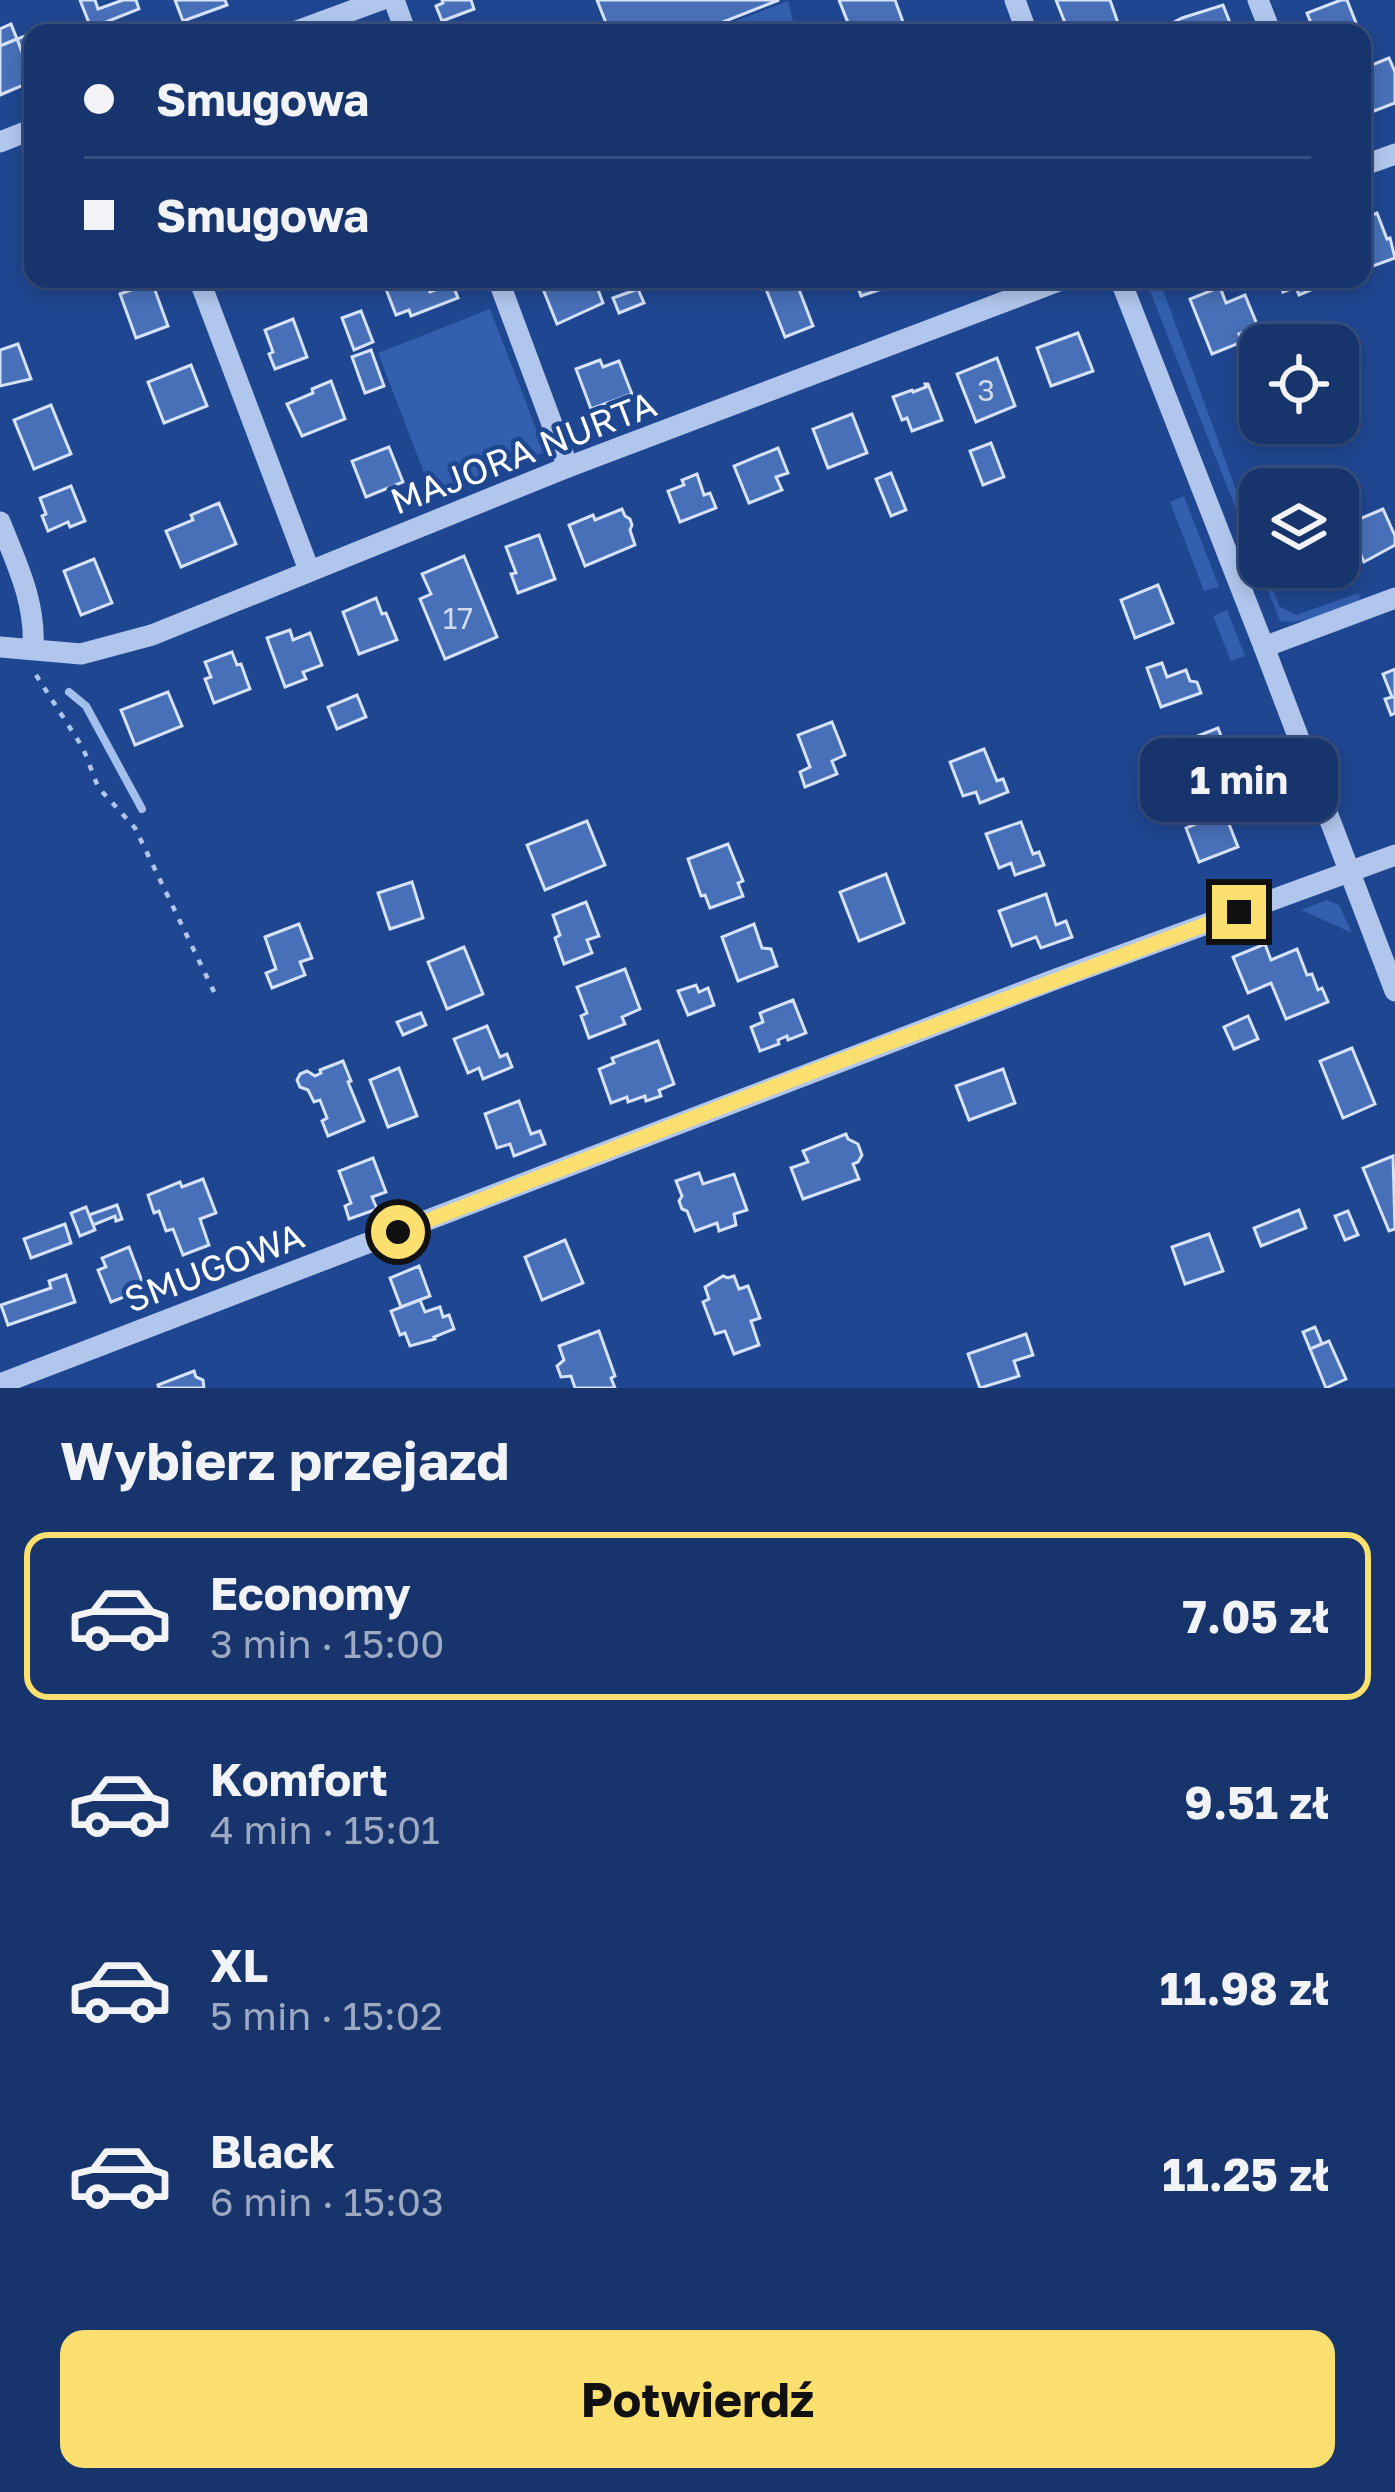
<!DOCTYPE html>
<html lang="pl">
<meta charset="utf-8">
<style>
:root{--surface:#17346c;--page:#203c72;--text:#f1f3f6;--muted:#9eaac2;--line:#364f7f;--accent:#fbe070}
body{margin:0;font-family:"Golos Text",sans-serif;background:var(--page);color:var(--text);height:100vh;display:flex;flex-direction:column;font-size:45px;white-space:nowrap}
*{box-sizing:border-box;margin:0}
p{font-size:39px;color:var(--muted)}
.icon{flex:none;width:66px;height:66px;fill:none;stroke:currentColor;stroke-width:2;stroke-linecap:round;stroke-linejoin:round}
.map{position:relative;height:1388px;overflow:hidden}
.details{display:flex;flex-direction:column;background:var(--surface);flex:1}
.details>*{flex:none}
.hud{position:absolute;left:24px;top:24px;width:1347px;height:264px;border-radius:24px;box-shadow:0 6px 18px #0003,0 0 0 3px var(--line);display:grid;align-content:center;height:264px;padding:0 60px;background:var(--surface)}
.controls{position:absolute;left:1239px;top:324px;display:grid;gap:24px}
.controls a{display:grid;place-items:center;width:120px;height:120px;border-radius:24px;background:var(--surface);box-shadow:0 6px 18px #0003,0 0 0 3px var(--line);font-size:60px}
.end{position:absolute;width:54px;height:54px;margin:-27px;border:15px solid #fbe070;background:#111;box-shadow:0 0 0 6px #111}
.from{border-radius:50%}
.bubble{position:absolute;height:84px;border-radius:24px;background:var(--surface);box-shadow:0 6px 18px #0003,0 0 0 3px var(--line);font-size:39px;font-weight:700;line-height:84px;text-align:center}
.hud b{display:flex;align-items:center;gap:42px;height:114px;font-size:45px}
.hud b+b{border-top:3px solid var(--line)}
.hud i{width:30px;height:30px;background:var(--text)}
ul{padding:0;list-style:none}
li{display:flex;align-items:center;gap:36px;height:168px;margin:0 24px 18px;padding:0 36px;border:6px solid transparent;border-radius:24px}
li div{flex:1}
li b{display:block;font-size:45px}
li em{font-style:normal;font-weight:700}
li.current{border-color:var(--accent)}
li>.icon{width:108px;height:108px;stroke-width:1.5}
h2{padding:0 60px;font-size:54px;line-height:144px}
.action{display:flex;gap:24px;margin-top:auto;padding:24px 60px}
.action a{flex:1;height:138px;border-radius:24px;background:var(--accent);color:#111;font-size:48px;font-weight:700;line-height:138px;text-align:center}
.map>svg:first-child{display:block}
.green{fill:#335fae}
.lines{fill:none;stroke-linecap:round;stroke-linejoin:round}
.stream{stroke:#a3bfee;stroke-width:8}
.building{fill:#4870b8;stroke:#d5e2f9;stroke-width:3}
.path{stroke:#b0c6ed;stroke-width:4.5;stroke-dasharray:6 9;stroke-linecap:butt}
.minor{stroke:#b0c6ed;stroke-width:21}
.route{stroke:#fbe070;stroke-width:15}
.labels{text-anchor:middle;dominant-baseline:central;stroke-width:9;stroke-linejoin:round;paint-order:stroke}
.number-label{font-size:30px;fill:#d1dbed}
.street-label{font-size:36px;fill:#fff;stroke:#1f4690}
</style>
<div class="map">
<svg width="1395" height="1388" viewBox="0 0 1395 1388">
<rect width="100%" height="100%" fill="#1f4690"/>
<g class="green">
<polygon points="788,1 796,33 704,33"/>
<path d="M1150 279H1159L1260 555V567H1265L1279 606 1296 615 1359 593 1360 600C1336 608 1305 626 1280 621L1150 291Z"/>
<polygon points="490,309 545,452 433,496 378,353"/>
<polygon points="1184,496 1219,587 1204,591 1170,502"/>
<polygon points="1227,610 1245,656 1231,661 1213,616"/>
<polygon points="1293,781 1297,793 1245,814 1251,799"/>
<polygon points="1327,900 1339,905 1352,933 1301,910"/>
</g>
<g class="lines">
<polyline class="stream" points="69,692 86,706 142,809"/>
</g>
<g class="building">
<polygon points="80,0 95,0 98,9 123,0 136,0 139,9 91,28"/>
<polygon points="175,0 225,0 227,5 183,21"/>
<polygon points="442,0 471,0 474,9 442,21 436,6 443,3"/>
<polygon points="597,0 779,0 695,33 610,33"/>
<polygon points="839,0 895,0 907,33 852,33"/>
<polygon points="1056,0 1110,0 1118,23 1100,30 1101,33 1069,33"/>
<polygon points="1341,0 1347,0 1360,33 1315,33 1307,13"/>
<polygon points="1223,5 1234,33 1168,33 1165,27 1182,18"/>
<polygon points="11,24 17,39 0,46 0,29"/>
<polygon points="43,29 44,33 33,33 33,63 27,66 17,39"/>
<polygon points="17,39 33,81 0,95 0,46"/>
<polygon points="1389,58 1395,72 1395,103 1374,111 1366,93 1362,95 1362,69"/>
<polygon points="1377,213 1387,239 1390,238 1395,258 1362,270 1362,219"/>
<polygon points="397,279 425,279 430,292 452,283 458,298 411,316 409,310 396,315 384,284"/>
<polygon points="539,279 572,279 574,283 594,279 603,303 557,324"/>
<polygon points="762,279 795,279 813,326 785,337"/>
<polygon points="855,279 908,279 908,280 861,296"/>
<polygon points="1279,279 1307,279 1311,290 1299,295 1296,287 1283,292"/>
<polygon points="152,282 168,326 136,338 120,294"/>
<polygon points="1220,287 1226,303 1245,295 1258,327 1239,334 1242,342 1212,354 1190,299"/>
<polygon points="638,289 644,303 619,313 613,298"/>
<polygon points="361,311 373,342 354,350 342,318"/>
<polygon points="293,319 307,357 275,369 269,354 273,352 265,330"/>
<polygon points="1078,333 1093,371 1051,386 1037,348"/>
<polygon points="18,344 31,379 0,386 0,350"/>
<polygon points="371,350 384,386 365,393 352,357"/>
<polygon points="997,358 1015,406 976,422 957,374"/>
<polygon points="600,360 603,367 619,361 632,394 591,409 576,369"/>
<polygon points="191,365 207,406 164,423 148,382"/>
<polygon points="331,381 345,419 302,436 287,404 313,393 312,389"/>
<polygon points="925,384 928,384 942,420 912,431 907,418 902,420 893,397 912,390 913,392 926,387"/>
<polygon points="51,405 71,454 34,469 14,420"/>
<polygon points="852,414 867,453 828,468 813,429"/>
<polygon points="991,443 1004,477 983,485 970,451"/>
<polygon points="389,447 403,482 366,497 352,461"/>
<polygon points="778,448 788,473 776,477 782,490 749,503 734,466"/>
<polygon points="891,473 906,510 891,516 876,479"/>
<polygon points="697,474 704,495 710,493 716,508 680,522 668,491 684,485 682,480"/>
<polygon points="71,486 85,521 70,527 68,522 48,531 42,516 46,514 40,498"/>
<polygon points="219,503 236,544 181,567 166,531 193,520 191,515"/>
<polygon points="622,509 625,516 630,519 632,525 630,530 635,545 585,566 569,525 593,515 595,520"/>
<polygon points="1383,509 1395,536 1395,545 1364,562 1355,541 1343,546 1338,528"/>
<polygon points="539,535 555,579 518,593 511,574 516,573 506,547"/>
<polygon points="464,556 497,637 445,659 420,599 431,594 422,574"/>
<polygon points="94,559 112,603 81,615 64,571"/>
<polygon points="1158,585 1173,623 1135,638 1121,600"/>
<polygon points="376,598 382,614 386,613 397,640 359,654 343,612"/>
<polygon points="290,630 293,640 310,633 322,665 303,672 306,679 285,687 267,638"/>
<polygon points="232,652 237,665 241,664 250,689 214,703 205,679 211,677 205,662"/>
<polygon points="1162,663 1167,677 1186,670 1190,681 1197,682 1201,693 1161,707 1147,668"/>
<polygon points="1395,669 1395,713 1391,715 1385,699 1392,697 1383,674"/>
<polygon points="168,692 182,726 135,745 121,710"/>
<polygon points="357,695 366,717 337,729 328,707"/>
<polygon points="832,722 845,755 832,761 837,774 805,787 800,772 810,767 798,735"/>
<polygon points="1218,728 1226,749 1221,752 1227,766 1190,780 1177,744"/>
<polygon points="984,749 997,781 1003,779 1008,792 980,803 976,792 963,796 950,762"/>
<polygon points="1223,809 1238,847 1199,862 1186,828 1205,820 1204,816"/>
<polygon points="587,821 605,865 545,890 527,845"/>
<polygon points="1021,822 1033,854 1039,852 1044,865 1015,875 1011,863 999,868 986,834"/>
<polygon points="728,844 743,881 738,883 743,896 710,908 705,895 701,896 688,859"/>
<polygon points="886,874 904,923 859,941 840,892"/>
<polygon points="412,882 423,918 390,929 378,893"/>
<polygon points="1046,894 1056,925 1066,921 1072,937 1041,948 1036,937 1012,946 999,911"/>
<polygon points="586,902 599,936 587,940 592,953 564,964 555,938 560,935 553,915"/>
<polygon points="299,924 312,958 300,962 305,975 272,988 266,973 276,969 265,937"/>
<polygon points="754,924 762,948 771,949 777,966 738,981 722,937"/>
<polygon points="1265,944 1271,960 1297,949 1307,975 1312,974 1318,990 1322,988 1328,1002 1286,1019 1271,983 1248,993 1233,957"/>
<polygon points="464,947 483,994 447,1009 428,962"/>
<polygon points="625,969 640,1009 622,1017 625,1024 589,1038 581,1016 587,1013 577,987"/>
<polygon points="696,985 699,992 708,988 714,1005 688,1015 678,991"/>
<polygon points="793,1000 806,1033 788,1040 787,1036 778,1040 779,1044 760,1051 751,1027 763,1022 760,1013"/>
<polygon points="421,1013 426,1025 403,1035 397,1022"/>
<polygon points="1248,1016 1258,1039 1234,1049 1224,1027"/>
<polygon points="487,1026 500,1057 507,1054 512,1067 483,1079 479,1068 468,1073 454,1039"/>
<polygon points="658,1041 674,1084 659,1090 661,1096 646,1101 645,1096 628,1102 627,1097 611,1103 599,1069 614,1063 612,1058"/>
<polygon points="1352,1048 1375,1104 1343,1118 1320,1061"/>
<polygon points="343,1061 351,1081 348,1082 364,1121 328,1136 322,1121 327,1118 320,1100 314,1102 308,1090 300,1087 297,1080 300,1074 307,1071 315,1076 321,1073 320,1070"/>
<polygon points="399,1068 417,1116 388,1127 370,1080"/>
<polygon points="1003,1069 1015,1103 969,1120 956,1086"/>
<polygon points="519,1101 531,1134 540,1131 545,1144 514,1156 510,1144 497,1148 485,1114"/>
<polygon points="846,1134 848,1139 858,1144 862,1155 858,1162 853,1164 859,1179 803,1199 791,1168 808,1162 803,1151"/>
<polygon points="1393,1156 1395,1229 1389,1231 1363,1168"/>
<polygon points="373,1158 386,1192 372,1197 377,1209 349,1219 345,1206 351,1203 339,1171"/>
<polygon points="699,1173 703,1184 734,1174 747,1210 734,1214 736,1225 719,1231 717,1223 695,1231 687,1211 682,1209 679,1201 682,1196 676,1181"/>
<polygon points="203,1179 216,1213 200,1219 209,1245 183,1255 173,1229 166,1231 159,1211 154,1213 148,1195 180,1182 182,1187"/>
<polygon points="117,1205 122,1219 116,1221 115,1216 93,1225 89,1215"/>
<polygon points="86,1207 95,1230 80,1236 71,1213"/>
<polygon points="1299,1210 1306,1228 1261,1246 1254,1228"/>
<polygon points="1348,1211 1358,1235 1345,1240 1335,1216"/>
<polygon points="65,1224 71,1243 31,1258 24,1239"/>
<polygon points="1209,1234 1223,1271 1185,1284 1172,1247"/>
<polygon points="565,1240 583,1283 542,1300 525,1257"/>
<polygon points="129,1247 145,1289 111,1302 98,1270 106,1267 102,1258"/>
<polygon points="419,1266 430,1296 401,1307 390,1278"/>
<polygon points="66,1275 75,1302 8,1325 1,1305 51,1288 49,1281"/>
<polygon points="723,1276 728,1278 734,1276 739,1289 748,1286 760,1318 751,1321 759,1345 734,1354 725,1331 715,1334 703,1302 709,1299 705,1287"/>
<polygon points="420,1300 425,1312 440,1307 443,1317 449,1315 454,1329 434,1337 435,1339 410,1346 405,1333 400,1335 391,1311"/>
<polygon points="1315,1327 1322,1344 1310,1349 1303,1332"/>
<polygon points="599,1331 615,1376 611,1378 615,1388 575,1388 571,1376 561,1377 557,1366 564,1360 559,1346"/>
<polygon points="1026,1334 1033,1355 1014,1361 1019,1376 980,1388 968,1354"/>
<polygon points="1329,1341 1346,1379 1326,1388 1310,1349"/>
<polygon points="194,1371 196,1377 203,1380 204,1388 159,1388 158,1385"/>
</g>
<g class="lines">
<polyline class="path" points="36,675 83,748 98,787 135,828 217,998"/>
<g class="minor">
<polyline points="394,0 406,33"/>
<polyline points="1015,0 1027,33"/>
<polyline points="1258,0 1271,33"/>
<polyline points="291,33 381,0"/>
<polyline points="0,142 33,129"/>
<polyline points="1362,166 1395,154"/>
<polyline points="199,279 309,570"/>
<polyline points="498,279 568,467"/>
<polyline points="1120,279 1264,647 1395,991"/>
<path d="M0 522C17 564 36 603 33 649"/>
<polyline points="0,647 81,654 152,635 568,467 1064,279"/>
<polyline points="1264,647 1395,598"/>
<polyline points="0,1384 1056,979 1395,855"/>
</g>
</g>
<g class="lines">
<polyline class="route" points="398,1232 856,1055 1239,912"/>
</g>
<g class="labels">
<g class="number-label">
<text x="986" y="390">3</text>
<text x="458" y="618">17</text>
</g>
<g class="street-label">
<text transform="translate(523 452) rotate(-21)">MAJORA NURTA</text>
<text transform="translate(214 1267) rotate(-21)">SMUGOWA</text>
</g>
</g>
</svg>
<div class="controls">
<a><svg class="icon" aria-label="locate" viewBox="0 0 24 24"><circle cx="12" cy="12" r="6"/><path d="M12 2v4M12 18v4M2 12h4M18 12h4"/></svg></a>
<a><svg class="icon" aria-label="layers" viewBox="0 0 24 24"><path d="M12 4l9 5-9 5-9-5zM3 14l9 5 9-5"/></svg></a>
</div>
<i class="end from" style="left:398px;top:1232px"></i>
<i class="end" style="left:1239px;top:912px"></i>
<div class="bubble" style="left:1140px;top:738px;width:198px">1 min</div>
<div class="hud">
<b><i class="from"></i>Smugowa</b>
<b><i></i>Smugowa</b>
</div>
</div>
<section class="details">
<h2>Wybierz przejazd</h2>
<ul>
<li class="current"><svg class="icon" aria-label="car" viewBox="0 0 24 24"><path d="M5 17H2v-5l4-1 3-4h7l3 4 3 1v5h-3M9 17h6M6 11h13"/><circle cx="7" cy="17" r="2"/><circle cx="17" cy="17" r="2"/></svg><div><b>Economy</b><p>3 min · 15:00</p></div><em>7.05 zł</em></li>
<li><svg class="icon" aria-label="car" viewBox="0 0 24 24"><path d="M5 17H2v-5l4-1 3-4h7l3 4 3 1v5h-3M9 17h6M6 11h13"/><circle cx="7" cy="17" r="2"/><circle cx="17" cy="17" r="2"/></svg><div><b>Komfort</b><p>4 min · 15:01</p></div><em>9.51 zł</em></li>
<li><svg class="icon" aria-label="car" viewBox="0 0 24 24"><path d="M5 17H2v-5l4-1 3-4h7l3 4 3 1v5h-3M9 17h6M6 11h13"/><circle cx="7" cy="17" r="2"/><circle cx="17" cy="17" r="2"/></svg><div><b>XL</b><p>5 min · 15:02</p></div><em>11.98 zł</em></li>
<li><svg class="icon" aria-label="car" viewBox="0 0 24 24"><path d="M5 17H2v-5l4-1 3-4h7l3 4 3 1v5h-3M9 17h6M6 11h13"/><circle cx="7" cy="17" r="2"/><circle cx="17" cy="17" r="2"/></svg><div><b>Black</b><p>6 min · 15:03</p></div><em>11.25 zł</em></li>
</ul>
<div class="action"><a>Potwierdź</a></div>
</section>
